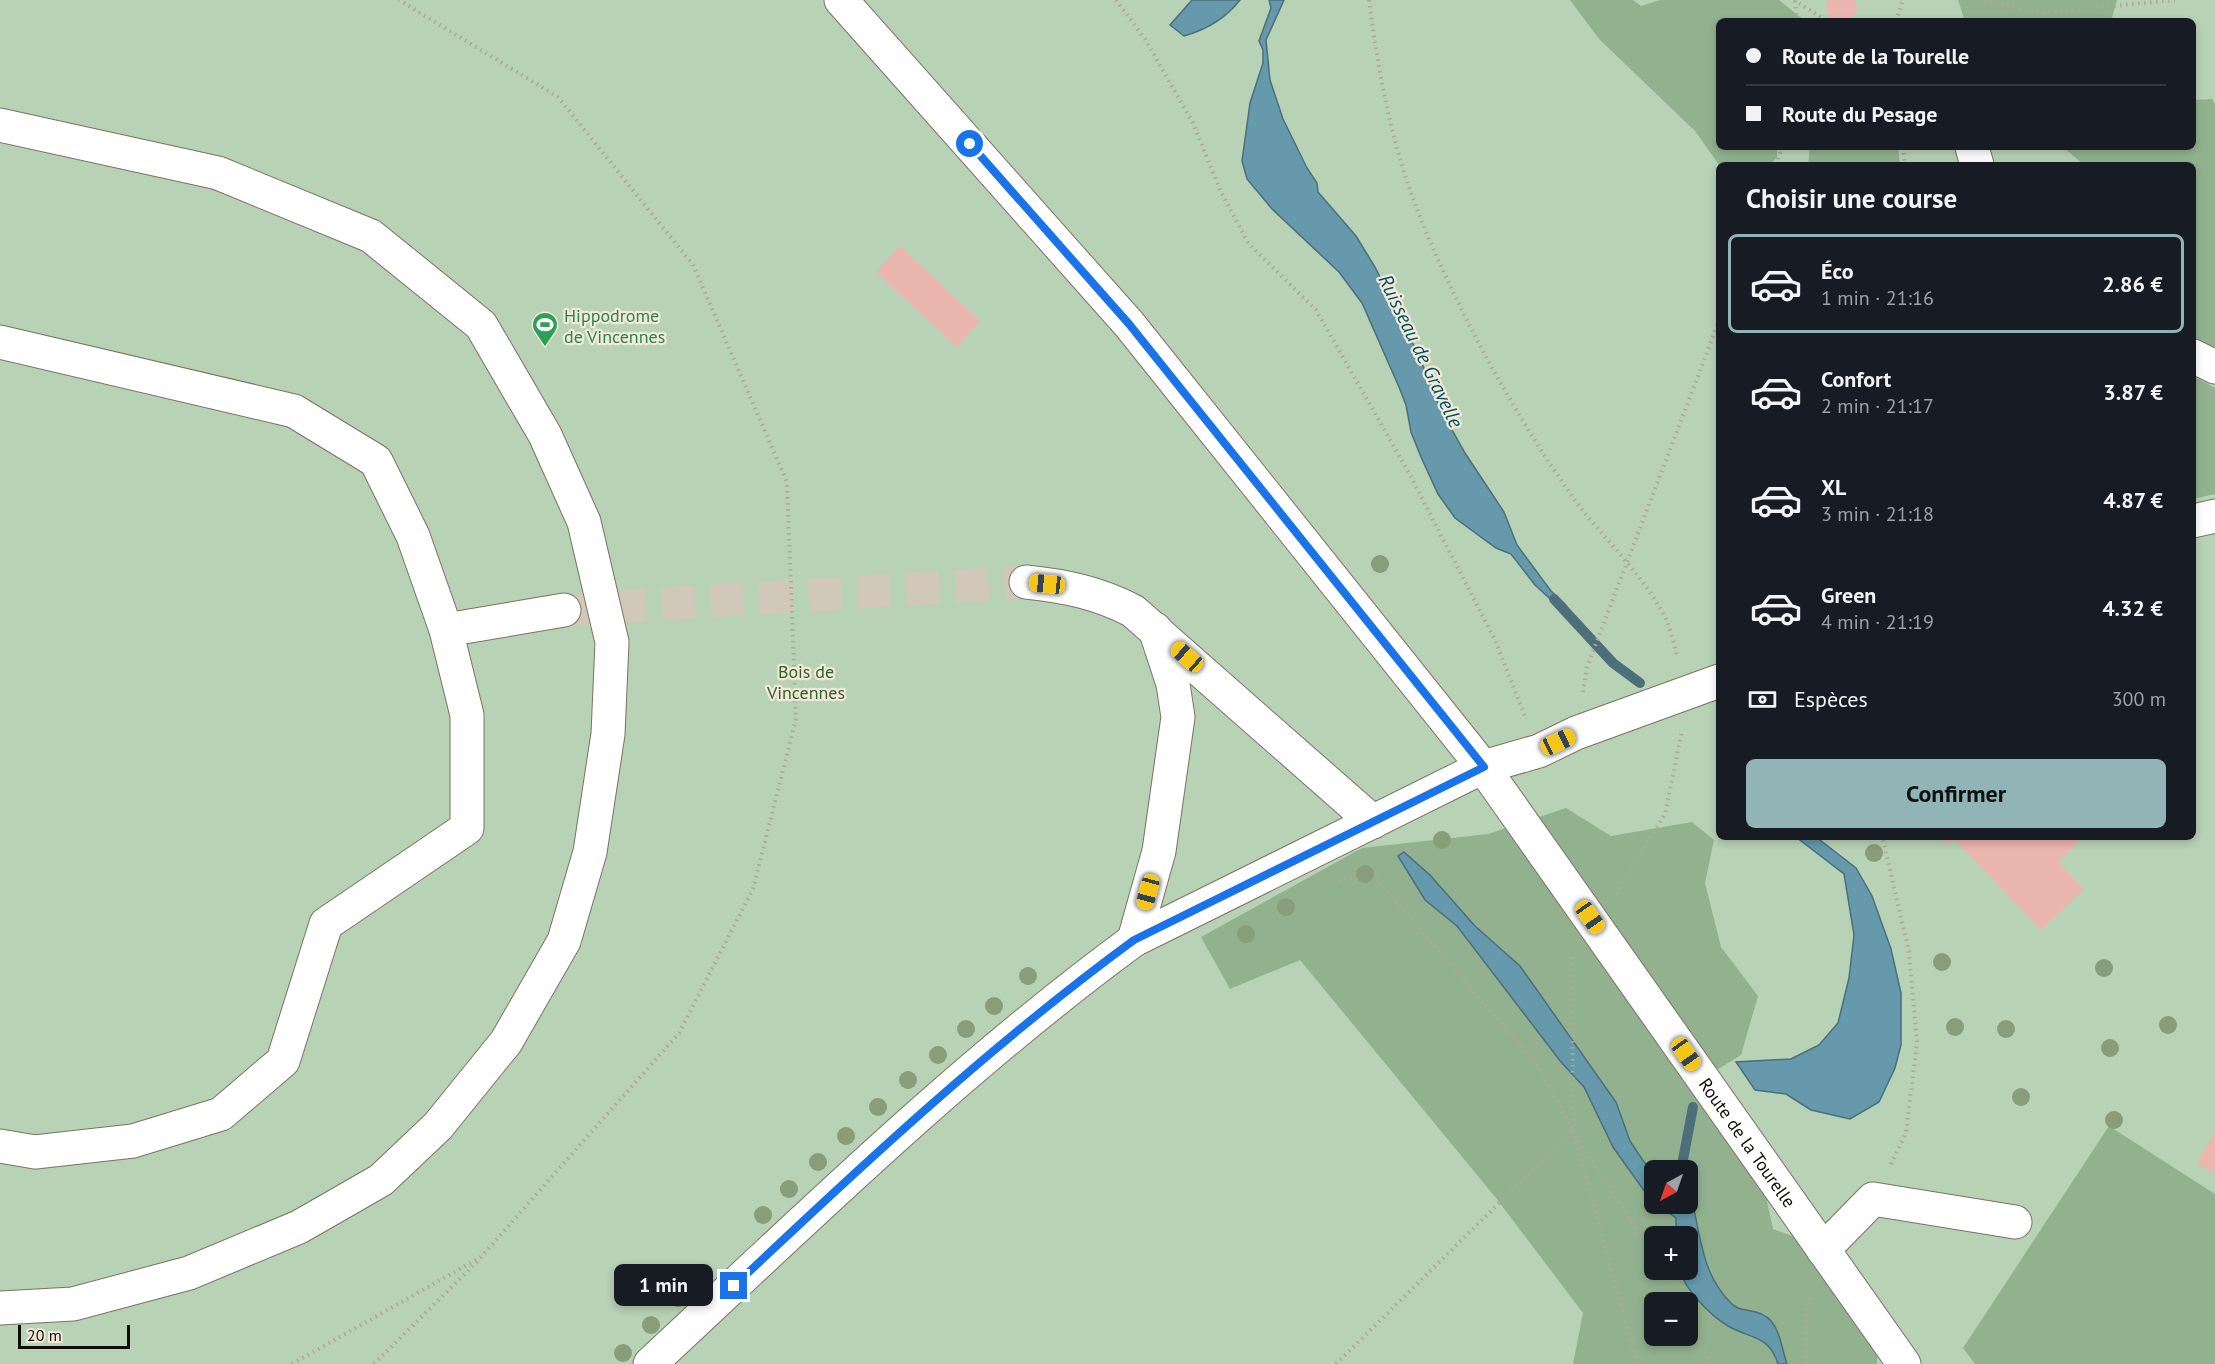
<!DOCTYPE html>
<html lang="fr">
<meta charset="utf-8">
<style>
:root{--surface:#171b24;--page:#20242c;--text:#f1f3f6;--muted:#9ea1a6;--line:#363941;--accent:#91b5b7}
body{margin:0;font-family:"PT Sans",sans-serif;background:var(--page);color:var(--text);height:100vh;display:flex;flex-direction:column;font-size:22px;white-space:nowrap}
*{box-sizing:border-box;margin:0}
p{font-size:20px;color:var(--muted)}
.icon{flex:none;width:33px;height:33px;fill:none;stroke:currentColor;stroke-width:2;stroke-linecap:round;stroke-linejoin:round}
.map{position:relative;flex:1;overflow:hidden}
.details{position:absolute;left:1716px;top:162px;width:480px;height:678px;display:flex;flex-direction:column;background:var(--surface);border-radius:9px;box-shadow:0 3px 9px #0003}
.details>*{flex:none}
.guide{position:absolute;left:1716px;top:18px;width:480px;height:132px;border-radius:9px;box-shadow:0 3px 9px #0003;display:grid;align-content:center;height:132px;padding:0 30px;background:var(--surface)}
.needle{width:39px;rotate:220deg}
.buttons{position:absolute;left:1644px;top:1160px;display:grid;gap:12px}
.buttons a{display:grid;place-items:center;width:54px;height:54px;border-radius:9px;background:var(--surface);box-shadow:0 3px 9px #0003;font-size:30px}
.scale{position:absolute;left:18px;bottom:15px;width:112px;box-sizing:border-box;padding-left:6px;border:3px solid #100d08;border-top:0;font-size:16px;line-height:21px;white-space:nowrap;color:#100d08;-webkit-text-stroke:4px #f3e9d8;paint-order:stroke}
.end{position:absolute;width:27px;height:27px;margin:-14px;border:8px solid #1a73e8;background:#fff;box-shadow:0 0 0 3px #fff}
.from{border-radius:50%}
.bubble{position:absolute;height:42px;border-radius:9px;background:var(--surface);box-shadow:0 3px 9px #0003;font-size:20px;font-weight:700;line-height:42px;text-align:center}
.car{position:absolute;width:18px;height:36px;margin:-18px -9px;border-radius:8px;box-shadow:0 0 4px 2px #0007;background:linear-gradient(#f5c518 24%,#345 0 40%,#f5c518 0 76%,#345 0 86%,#f5c518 0)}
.guide b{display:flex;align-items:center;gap:21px;height:57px;font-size:22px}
.guide b+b{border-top:2px solid var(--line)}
.guide i{width:15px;height:15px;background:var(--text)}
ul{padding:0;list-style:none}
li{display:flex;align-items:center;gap:18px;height:99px;margin:0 12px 9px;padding:0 18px;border:3px solid transparent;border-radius:9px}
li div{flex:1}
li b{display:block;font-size:22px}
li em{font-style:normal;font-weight:700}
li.current{border-color:var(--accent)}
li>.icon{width:54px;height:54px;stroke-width:1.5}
h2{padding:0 30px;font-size:27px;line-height:72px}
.pay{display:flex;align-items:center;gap:15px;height:66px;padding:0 30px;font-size:22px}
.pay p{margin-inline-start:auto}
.cta{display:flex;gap:12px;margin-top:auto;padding:12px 30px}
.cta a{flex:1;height:69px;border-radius:9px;background:var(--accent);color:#111;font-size:24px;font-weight:700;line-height:69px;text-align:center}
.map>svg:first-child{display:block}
.green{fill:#b8d2b6;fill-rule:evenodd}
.forest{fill:#92b28f;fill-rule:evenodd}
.water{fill:#6599ab;stroke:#4c6f7a;stroke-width:1.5}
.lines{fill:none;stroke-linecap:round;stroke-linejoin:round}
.stream{stroke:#4c6f7a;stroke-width:10}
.building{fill:#ebb6b0}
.minor-tunnel{stroke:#d1c8b9;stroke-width:33;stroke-dasharray:33 16;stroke-linecap:butt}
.minor-casing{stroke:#7b7263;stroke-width:35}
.path{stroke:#afa799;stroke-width:4;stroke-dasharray:1.5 4.5;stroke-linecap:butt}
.minor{stroke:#fff;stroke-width:33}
.tree{fill:#889d7a}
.route{stroke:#1a73e8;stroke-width:8}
.labels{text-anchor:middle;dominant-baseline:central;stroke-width:4.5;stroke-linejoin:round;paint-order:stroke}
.leisure-label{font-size:18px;fill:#27864d;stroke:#f3e9d8;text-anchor:start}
.park-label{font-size:18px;fill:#315f2e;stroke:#f3e9d8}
.street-label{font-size:18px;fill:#100d08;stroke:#f3e9d8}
.water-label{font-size:20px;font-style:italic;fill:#035064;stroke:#f3e9d8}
</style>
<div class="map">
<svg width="2215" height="1364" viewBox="0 0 2215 1364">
<rect width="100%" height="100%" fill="#f3e9d8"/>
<path class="green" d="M0 0H2215V1364H0ZM1719 21H2193V147H1719ZM1719 165H2193V837H1719ZM1654 1170H1688V1203H1654ZM1654 1236H1688V1269H1654ZM1654 1302H1688V1335H1654Z"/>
<g class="forest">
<polygon points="1570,0 1633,0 1641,6 1660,0 1779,0 1805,21 1719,21 1719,147 1777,147 1777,157 1770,165 1719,165 1695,131 1599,39"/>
<polygon points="1958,0 2117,0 2111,21 1965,21"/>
<polygon points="2212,99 2215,104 2215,356 2193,343 2193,165 2084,165 2063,147 2193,147 2193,100"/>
<polygon points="1810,147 1898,147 1900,165 1808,165"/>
<polygon points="2193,376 2215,388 2215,494 2193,499"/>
<path d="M1566 808 1611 836 1692 822 1714 840 1705 883 1721 947 1758 996 1741 1055 1694 1084 1761 1173 1773 1229 1833 1251 1877 1325V1364H1573L1583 1313 1496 1198 1300 960 1230 989 1201 937 1362 848 1488 834ZM1654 1170H1688V1203H1654ZM1654 1236H1688V1269H1654ZM1654 1302H1688V1335H1654Z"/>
<polygon points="2109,1126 2215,1194 2215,1364 1975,1364 1963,1348"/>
</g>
<g class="water">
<path d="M1192 0H1240C1226 18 1205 30 1184 36L1170 25Z"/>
<polygon points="1269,0 1284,0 1266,40 1270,80 1283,119 1307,168 1317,183 1318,192 1356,236 1375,267 1419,356 1441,410 1465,453 1504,512 1517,545 1551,591 1566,605 1562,610 1535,585 1511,554 1496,548 1455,518 1438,494 1421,457 1411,432 1406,405 1399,387 1362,303 1339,272 1272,209 1247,179 1242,161 1250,103 1263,63 1263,50 1259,41 1271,8"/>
<polygon points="1796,837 1816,837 1856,868 1872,896 1891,949 1901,993 1901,1045 1895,1068 1879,1102 1850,1119 1811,1110 1786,1094 1755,1090 1736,1062 1791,1059 1819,1045 1838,1023 1849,978 1854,935 1844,874"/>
<path d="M1404 852 1430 875 1475 926 1520 966 1616 1102 1630 1141 1644 1162 1654 1172V1203H1688V1193L1691 1197C1701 1235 1701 1274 1731 1303 1738 1311 1747 1309 1756 1312 1780 1318 1780 1344 1787 1364H1778C1769 1335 1751 1339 1728 1326 1710 1315 1685 1290 1679 1269H1688V1236H1676V1218L1650 1199 1613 1147 1584 1087 1561 1062 1457 926 1425 900 1398 856Z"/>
</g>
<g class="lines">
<g class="stream">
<polyline points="1554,599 1613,663 1640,683"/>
<polyline points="1681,1170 1693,1107"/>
</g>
</g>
<g class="building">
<polygon points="1829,0 1854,0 1858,9 1850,21 1831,21 1825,5"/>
<polygon points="900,246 980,321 957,347 876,272"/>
<polygon points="1938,837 2084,837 2058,862 2084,889 2041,930 1954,839 1947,845"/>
<polygon points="2215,1131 2215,1174 2197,1163"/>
</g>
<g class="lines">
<polyline class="minor-tunnel" points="564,610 1026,582"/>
<defs>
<g id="minor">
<path id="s1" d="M841 0 1129 324 1483 767 1904 1364"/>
<polyline points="0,125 218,173 371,236 481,325 545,435 584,522 612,642 608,734 590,852 564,941 506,1042 438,1126 381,1180 299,1227 189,1273 73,1304 0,1308"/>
<polyline points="1972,147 1977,165"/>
<polyline points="0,342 294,411 376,461 413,536 446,630 467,715 467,828 326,924 283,1061 221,1114 133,1141 35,1152 0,1146"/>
<polyline points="2193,356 2215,367"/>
<polyline points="2193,521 2215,516"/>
<path d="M1026 582C1065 586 1099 593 1133 611L1373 822"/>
<polyline points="446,630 564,610"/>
<polyline points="1134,940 1159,851 1178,717 1173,684 1155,629"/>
<polyline points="1823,1250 1873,1199 2015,1222"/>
<path d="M650 1364C807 1218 961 1067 1134 940L1483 767 1539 751 1576 733 1719 681"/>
</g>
</defs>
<use href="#minor" class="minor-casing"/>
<g class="path">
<polyline points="1116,0 1145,39 1193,123 1221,192 1248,243 1316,310 1340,352 1410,475 1495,640 1526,719"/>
<path d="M1369 0C1378 69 1390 138 1415 204 1451 299 1513 413 1572 496 1602 538 1642 572 1666 619 1671 631 1674 645 1678 658"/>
<polyline points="1794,0 1827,21"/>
<polyline points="1984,0 2041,13 2175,0"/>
<polyline points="1795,1 1797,21"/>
<polyline points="1896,21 1903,0"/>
<polyline points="1903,147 1905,165"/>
<polyline points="1776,165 1782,147"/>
<polyline points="1583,692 1587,667 1719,321"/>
<polyline points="1883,840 1909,952 1917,1043 1906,1133 1890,1166"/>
<polyline points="1368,869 1538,1066 1572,1129"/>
<polyline points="1339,882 1368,869"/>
<polyline points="1616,894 1665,814 1682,731"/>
<polyline points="1572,957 1573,1130 1654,1257"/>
<polyline points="1575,1136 1637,1364"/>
<polyline points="1662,1269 1682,1302"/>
<polyline points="1688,1313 1712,1364"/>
<polyline points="292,1364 481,1257 679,1033 753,889 796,719 787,482 693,265 558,97 399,0"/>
<polyline points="374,1364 478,1261"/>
<polyline points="1336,1364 1573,1130"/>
<polyline points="1806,1364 1807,1308 1812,1294"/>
</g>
<use href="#minor" class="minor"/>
</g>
<g class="tree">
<circle cx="1380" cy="564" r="9"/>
<circle cx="1442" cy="840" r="9"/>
<circle cx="1874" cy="853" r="9"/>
<circle cx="1365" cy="874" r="9"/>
<circle cx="1286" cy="907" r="9"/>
<circle cx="1246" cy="934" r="9"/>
<circle cx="1942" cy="962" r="9"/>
<circle cx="2104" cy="968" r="9"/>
<circle cx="1028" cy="976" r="9"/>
<circle cx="994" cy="1006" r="9"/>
<circle cx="2168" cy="1025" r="9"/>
<circle cx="1955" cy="1027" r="9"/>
<circle cx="966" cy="1029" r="9"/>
<circle cx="2006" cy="1029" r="9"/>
<circle cx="2110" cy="1048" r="9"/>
<circle cx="938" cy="1055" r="9"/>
<circle cx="908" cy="1080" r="9"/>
<circle cx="2021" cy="1097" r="9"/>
<circle cx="878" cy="1107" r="9"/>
<circle cx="2114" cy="1120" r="9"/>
<circle cx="846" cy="1136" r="9"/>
<circle cx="818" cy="1162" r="9"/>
<circle cx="789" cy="1189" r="9"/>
<circle cx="763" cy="1215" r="9"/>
<circle cx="678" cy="1298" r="9"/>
<circle cx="651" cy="1325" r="9"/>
<circle cx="623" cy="1353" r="9"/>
</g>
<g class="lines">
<path class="route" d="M734 1286C862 1165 992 1044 1134 940L1484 767 1129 324 970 144"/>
</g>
<defs>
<symbol id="stadium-pin" viewBox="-11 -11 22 30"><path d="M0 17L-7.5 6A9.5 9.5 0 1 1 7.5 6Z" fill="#2e9e5b" stroke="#f3e9d8"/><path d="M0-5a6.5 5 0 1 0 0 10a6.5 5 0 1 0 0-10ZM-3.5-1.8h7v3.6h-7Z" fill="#fff"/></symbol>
</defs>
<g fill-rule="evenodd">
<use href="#stadium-pin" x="530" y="310" width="30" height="40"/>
</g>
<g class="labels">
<g class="leisure-label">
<text x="564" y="315">Hippodrome<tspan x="564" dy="21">de Vincennes</tspan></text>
</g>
<g class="park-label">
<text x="806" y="671">Bois de<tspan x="806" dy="21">Vincennes</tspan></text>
</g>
<g class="street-label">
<text stroke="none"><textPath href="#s1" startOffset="1460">Route de la Tourelle</textPath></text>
</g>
<g class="water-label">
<text transform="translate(1421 351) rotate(64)">Ruisseau de Gravelle</text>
</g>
</g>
</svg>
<div class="buttons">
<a><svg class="needle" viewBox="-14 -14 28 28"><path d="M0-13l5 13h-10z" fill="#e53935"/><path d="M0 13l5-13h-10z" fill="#9ea1a6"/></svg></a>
<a>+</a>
<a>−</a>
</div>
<div class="scale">20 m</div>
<i class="end from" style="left:970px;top:144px"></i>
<i class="end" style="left:734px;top:1286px"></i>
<div class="bubble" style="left:614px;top:1264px;width:99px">1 min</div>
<i class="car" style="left:1047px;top:584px;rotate:276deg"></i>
<i class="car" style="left:1187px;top:657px;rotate:311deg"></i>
<i class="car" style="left:1558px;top:742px;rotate:65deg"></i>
<i class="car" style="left:1148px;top:892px;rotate:195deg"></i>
<i class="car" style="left:1590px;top:917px;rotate:145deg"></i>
<i class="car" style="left:1686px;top:1054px;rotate:145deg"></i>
<div class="guide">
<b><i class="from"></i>Route de la Tourelle</b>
<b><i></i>Route du Pesage</b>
</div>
<section class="details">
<h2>Choisir une course</h2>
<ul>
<li class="current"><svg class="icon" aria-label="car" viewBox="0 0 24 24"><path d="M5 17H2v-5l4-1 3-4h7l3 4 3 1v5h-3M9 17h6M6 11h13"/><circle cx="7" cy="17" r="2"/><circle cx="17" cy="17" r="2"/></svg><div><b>Éco</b><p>1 min · 21:16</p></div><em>2.86 €</em></li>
<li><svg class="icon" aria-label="car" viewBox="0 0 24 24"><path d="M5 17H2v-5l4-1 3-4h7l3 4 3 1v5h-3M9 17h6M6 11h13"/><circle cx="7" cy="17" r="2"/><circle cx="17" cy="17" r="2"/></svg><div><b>Confort</b><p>2 min · 21:17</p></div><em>3.87 €</em></li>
<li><svg class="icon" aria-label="car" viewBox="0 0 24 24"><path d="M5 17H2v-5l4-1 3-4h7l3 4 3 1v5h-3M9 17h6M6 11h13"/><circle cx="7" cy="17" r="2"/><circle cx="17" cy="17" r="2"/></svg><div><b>XL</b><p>3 min · 21:18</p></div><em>4.87 €</em></li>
<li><svg class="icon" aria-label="car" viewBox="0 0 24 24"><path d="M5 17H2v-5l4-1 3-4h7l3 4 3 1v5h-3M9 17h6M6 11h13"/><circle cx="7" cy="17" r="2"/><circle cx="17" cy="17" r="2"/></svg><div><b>Green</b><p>4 min · 21:19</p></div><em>4.32 €</em></li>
</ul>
<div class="pay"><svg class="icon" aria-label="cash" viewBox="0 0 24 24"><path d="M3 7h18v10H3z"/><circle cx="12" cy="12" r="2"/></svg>Espèces<p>300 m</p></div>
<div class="cta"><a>Confirmer</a></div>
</section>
</div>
